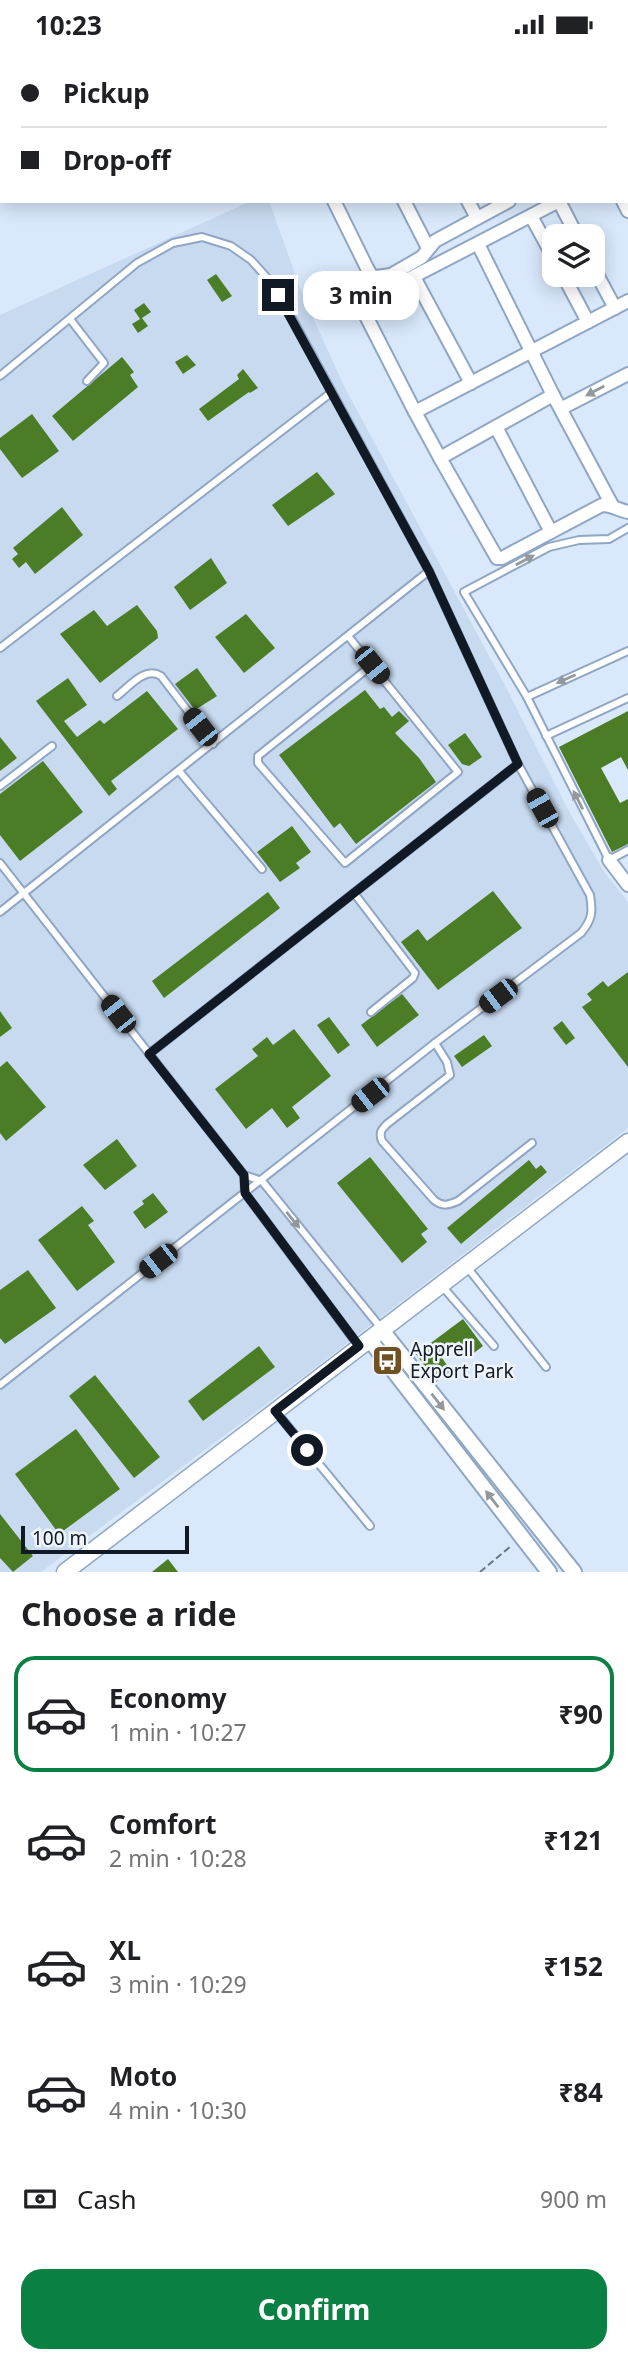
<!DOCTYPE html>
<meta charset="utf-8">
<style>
:root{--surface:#fff;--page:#f6f6f6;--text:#202124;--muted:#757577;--line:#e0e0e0;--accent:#0b8043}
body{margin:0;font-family:"Noto Sans",sans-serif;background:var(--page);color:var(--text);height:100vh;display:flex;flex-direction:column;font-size:26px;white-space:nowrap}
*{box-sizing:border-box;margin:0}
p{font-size:23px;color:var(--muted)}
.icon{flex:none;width:38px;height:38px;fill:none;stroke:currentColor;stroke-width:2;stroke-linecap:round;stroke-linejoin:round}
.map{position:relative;height:1523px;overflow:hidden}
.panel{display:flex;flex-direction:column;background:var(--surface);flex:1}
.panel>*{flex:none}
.top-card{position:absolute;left:0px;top:0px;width:628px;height:154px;box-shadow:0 4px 18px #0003;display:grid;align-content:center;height:154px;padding:0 21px;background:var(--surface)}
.buttons{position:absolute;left:542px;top:175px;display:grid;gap:14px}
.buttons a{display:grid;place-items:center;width:63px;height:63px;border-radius:14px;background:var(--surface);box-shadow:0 4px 18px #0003;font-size:35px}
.scale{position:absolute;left:21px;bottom:18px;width:168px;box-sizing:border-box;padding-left:7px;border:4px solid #101924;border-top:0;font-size:19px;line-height:24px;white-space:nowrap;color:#101924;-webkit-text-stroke:5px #eff4fb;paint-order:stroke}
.end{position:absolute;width:32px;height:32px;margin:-16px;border:9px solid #101924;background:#fff;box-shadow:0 0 0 4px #fff}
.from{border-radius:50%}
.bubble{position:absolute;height:49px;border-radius:21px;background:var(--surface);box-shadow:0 4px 18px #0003;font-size:23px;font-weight:700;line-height:49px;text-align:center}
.car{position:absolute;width:21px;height:42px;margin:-21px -10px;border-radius:9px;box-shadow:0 0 5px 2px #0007;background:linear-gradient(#222 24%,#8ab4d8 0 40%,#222 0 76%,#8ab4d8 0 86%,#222 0)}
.top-card b{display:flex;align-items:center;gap:24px;height:66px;font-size:26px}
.top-card b+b{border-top:2px solid var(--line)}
.top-card i{width:18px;height:18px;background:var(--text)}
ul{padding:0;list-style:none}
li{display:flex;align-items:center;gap:21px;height:116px;margin:0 14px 10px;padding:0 7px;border:4px solid transparent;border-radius:21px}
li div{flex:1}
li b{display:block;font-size:26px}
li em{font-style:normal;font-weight:700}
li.on{border-color:var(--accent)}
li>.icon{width:63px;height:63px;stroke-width:1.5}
h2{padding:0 21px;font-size:32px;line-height:84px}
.pay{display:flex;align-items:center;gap:18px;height:77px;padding:0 21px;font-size:26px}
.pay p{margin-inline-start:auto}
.action{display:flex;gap:14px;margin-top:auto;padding:14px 21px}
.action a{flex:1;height:80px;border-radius:21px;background:var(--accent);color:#fff;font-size:28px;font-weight:700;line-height:80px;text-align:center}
.status{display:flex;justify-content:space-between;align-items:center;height:49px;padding:0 35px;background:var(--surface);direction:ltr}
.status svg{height:19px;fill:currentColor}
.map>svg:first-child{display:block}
.built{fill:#c8daf0}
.building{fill:#4a7d26}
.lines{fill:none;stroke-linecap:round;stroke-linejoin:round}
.service-casing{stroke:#8fa6c4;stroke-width:10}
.minor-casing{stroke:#8fa6c4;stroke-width:16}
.tertiary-casing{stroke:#8fa6c4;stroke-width:18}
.secondary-casing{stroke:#8fa6c4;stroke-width:19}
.path{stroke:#6b7685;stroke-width:2;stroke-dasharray:7 3.5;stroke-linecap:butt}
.service{stroke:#fff;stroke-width:6}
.minor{stroke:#fff;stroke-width:12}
.tertiary{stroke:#fff;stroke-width:14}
.secondary{stroke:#fff;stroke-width:16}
.oneway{fill:#93989c}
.route{stroke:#101924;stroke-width:9}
.labels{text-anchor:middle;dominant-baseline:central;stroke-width:5;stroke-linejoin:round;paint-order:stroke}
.poi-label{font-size:19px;fill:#101924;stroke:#eff4fb;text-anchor:start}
</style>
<div class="status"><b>10:23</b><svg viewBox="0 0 49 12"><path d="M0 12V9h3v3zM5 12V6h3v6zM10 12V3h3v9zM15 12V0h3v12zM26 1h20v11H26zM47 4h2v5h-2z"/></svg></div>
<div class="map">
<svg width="628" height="1523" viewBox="0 0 628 1523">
<rect width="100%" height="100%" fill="#d9e8fb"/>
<polygon class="built" points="251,152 269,152 303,247 345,339 509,644 567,759 605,824 628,853 628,1079 312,1321 41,1523 0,1523 0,266"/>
<g class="building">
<polygon points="216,225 232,247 222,253 207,231"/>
<polygon points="144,254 151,263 142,269 148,277 138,284 132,275 140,270 134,261"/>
<polygon points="187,306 196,316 183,325 175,313"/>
<polygon points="122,308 134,323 130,326 138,338 73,392 52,367"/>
<polygon points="243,320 258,339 250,344 249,343 208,372 199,360 239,330 237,326"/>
<polygon points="32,365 59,402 22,429 0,400 0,389"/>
<polygon points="317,423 335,445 288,477 272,456"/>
<polygon points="62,458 83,486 35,525 26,513 19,519 12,510 18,505 13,499"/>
<polygon points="211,509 227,534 190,561 174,538"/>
<polygon points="137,556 157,582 158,589 100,634 60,585 94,561 107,577"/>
<polygon points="246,565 275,599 244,624 215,588"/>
<polygon points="197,619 217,647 195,661 175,635"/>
<polygon points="68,629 87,656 64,672 77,688 100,671 104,675 147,642 178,680 111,732 117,740 109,747 36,652"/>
<polygon points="365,641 380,660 384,658 392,668 399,662 409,672 395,684 419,709 436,733 356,795 340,774 334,779 279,706"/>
<polygon points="628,662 628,721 621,708 601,719 620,754 628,750 628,795 612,803 559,698"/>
<polygon points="465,684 482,708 469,717 462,715 448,696"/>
<polygon points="0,688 17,709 0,722"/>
<polygon points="43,712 83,763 20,812 0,786 0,745"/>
<polygon points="292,777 311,803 296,814 300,819 280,833 257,803"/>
<polygon points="493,842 522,879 438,941 401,893 418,880 427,892"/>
<polygon points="268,843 280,859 164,949 152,932"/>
<polygon points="628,923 628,1018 582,958 592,951 587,945 603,932 608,938"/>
<polygon points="402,945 419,966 377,998 361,976"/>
<polygon points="0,962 12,979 0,988"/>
<polygon points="329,968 350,996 338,1005 317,976"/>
<polygon points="562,972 575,989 566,996 553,979"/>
<polygon points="294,980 331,1027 292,1058 300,1069 287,1079 272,1059 246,1080 215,1040 258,1007 252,1000 267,988 273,996"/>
<polygon points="484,986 492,997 462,1018 454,1007"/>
<polygon points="7,1012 46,1058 6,1092 0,1084 0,1018"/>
<polygon points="117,1090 137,1117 105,1141 83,1116"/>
<polygon points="370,1108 428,1180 421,1185 427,1193 402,1214 337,1134"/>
<polygon points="529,1111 536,1120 541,1116 547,1123 461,1195 447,1179"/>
<polygon points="153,1144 168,1163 145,1180 133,1163 144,1155 142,1152"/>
<polygon points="82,1157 94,1172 88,1176 115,1213 77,1242 38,1191"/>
<polygon points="28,1221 56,1259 5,1295 0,1289 0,1241"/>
<polygon points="463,1270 483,1297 470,1307 459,1292 440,1306 451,1322 436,1333 416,1305"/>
<polygon points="259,1297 275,1318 203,1372 188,1352"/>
<polygon points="95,1326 160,1408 134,1429 69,1347"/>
<polygon points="76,1380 120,1440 59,1485 15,1425"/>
<polygon points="0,1465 33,1507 13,1523 0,1509"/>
<polygon points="168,1510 178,1523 152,1523"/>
</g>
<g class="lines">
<defs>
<g id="service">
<polyline points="70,270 104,314 87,332"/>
<path d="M0 327 137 214 173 194 202 188 231 197 251 211 269 231 288 262 429 522 518 715 590 846C593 863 592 871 581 884L435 994 0 1336"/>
<polyline points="628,479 609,490 579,491 549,498 464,543 527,648 628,602"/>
<polyline points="348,587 458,723 345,814 258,714 258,707 372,616"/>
<polyline points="0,599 332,343"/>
<path d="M117 647C130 637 145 617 161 627L213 695"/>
<polyline points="527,648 609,811 628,801"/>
<polyline points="546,687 628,649"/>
<polyline points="179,722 262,820"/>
<polyline points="0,737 52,697"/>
<polyline points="0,814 244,1126 262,1132 381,1279"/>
<polyline points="354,844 415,924 413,929 371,963"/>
<polyline points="0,863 429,522"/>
<path d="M435 994 447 1013 450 1026 387 1075C381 1081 379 1084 382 1092L434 1151C443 1158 448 1156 458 1152L532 1094"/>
<polyline points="149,1005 518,715"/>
<polyline points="244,1126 245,1144 358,1296"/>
<polyline points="467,1218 546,1318"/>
<polyline points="442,1237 494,1297"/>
<polyline points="276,1363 370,1477"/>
</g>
<g id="minor">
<polyline points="305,0 306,2"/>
<polyline points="344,0 344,2"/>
<polyline points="406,0 407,2"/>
<polyline points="605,0 606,2"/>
<polyline points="466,2 469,0"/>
<polyline points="537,2 541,0"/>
<polyline points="626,39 628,41"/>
<polyline points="626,90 628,89"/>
<polyline points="626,116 628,116"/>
<polyline points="334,152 367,219 371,226 376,228 391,226 422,208 435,192 509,152"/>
<polyline points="404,152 428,199"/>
<polyline points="468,152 477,169"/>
<polyline points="559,152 370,250 364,256 363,261 415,363 628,252"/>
<polyline points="559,152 577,187"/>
<polyline points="623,152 628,162"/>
<polyline points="531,167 555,211"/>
<polyline points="478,195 553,346 612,456"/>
<polyline points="593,218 615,259"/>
<polyline points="563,226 588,273"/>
<polyline points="414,228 471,334"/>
<polyline points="562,359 628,325"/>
<polyline points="415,363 440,409 553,346"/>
<polyline points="496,378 551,483"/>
<path d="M440 409 497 509H502L602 456C612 456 618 461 628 463"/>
<polyline points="609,811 628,836"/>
</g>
<g id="tertiary">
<polyline points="381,1280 574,1523"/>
<polyline points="369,1290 549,1523"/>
</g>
<polyline id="secondary" points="65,1523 628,1093"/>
</defs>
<use href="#service" class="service-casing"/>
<use href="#minor" class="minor-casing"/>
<use href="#tertiary" class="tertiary-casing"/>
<use href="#secondary" class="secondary-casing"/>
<polyline class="path" points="480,1523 511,1497"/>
<use href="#service" class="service"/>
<use href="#minor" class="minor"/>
<use href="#tertiary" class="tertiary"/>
<use href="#secondary" class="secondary"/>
</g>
<defs><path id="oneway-solid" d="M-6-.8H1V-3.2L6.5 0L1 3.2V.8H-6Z" transform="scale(1.75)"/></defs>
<g class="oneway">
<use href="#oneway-solid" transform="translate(595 342) rotate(152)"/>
<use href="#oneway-solid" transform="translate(525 511) rotate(-28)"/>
<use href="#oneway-solid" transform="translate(566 630) rotate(156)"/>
<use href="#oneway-solid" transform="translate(578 751) rotate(-117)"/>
<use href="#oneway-solid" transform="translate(293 1171) rotate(51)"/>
<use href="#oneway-solid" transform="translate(438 1353) rotate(52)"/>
<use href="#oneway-solid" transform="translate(492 1450) rotate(-128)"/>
</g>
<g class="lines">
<polyline class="route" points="278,246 429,522 518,715 149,1005 244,1126 245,1144 359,1297 275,1362 307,1401"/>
</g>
<defs>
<symbol id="bus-square" viewBox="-11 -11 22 22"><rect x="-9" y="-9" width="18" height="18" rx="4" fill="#6f5126" stroke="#eff4fb"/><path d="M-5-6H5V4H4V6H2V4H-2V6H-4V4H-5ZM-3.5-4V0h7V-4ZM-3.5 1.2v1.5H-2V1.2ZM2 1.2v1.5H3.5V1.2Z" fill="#fff"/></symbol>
</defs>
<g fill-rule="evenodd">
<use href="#bus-square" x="370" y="1294" width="35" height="35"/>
</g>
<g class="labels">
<g class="poi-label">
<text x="410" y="1300">Apprell<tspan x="410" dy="22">Export Park</tspan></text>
</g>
</g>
</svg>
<div class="buttons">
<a><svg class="icon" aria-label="layers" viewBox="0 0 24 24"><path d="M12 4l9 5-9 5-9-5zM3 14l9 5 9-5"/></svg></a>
</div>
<div class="scale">100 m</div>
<i class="end from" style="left:307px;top:1401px"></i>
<i class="end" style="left:278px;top:246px"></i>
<div class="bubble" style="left:303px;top:222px;width:116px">3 min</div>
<i class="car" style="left:372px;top:616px;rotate:141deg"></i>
<i class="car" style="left:200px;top:678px;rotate:322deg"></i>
<i class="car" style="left:542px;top:759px;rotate:331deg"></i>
<i class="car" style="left:498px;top:947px;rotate:233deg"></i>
<i class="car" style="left:118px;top:965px;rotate:322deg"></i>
<i class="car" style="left:370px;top:1046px;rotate:232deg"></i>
<i class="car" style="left:158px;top:1212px;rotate:232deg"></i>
<div class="top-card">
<b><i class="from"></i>Pickup</b>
<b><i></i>Drop-off</b>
</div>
</div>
<section class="panel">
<h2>Choose a ride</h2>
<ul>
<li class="on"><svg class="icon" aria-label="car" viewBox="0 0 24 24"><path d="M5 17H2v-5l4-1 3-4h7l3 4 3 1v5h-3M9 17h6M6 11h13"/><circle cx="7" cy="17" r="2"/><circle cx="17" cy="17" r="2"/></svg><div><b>Economy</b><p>1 min · 10:27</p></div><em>₹90</em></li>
<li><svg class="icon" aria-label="car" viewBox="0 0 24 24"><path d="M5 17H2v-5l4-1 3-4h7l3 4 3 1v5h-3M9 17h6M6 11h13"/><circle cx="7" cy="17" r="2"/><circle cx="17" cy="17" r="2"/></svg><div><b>Comfort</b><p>2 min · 10:28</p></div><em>₹121</em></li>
<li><svg class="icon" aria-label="car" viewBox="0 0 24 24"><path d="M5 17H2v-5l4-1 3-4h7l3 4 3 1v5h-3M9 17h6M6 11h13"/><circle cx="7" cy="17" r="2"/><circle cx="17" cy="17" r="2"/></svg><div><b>XL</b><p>3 min · 10:29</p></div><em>₹152</em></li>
<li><svg class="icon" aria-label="car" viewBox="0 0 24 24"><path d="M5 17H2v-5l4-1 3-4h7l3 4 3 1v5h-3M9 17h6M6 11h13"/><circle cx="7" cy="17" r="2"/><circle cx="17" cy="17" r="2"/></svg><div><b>Moto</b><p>4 min · 10:30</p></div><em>₹84</em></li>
</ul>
<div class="pay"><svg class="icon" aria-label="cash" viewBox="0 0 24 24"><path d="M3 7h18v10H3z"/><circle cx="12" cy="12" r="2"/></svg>Cash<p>900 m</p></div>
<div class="action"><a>Confirm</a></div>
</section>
